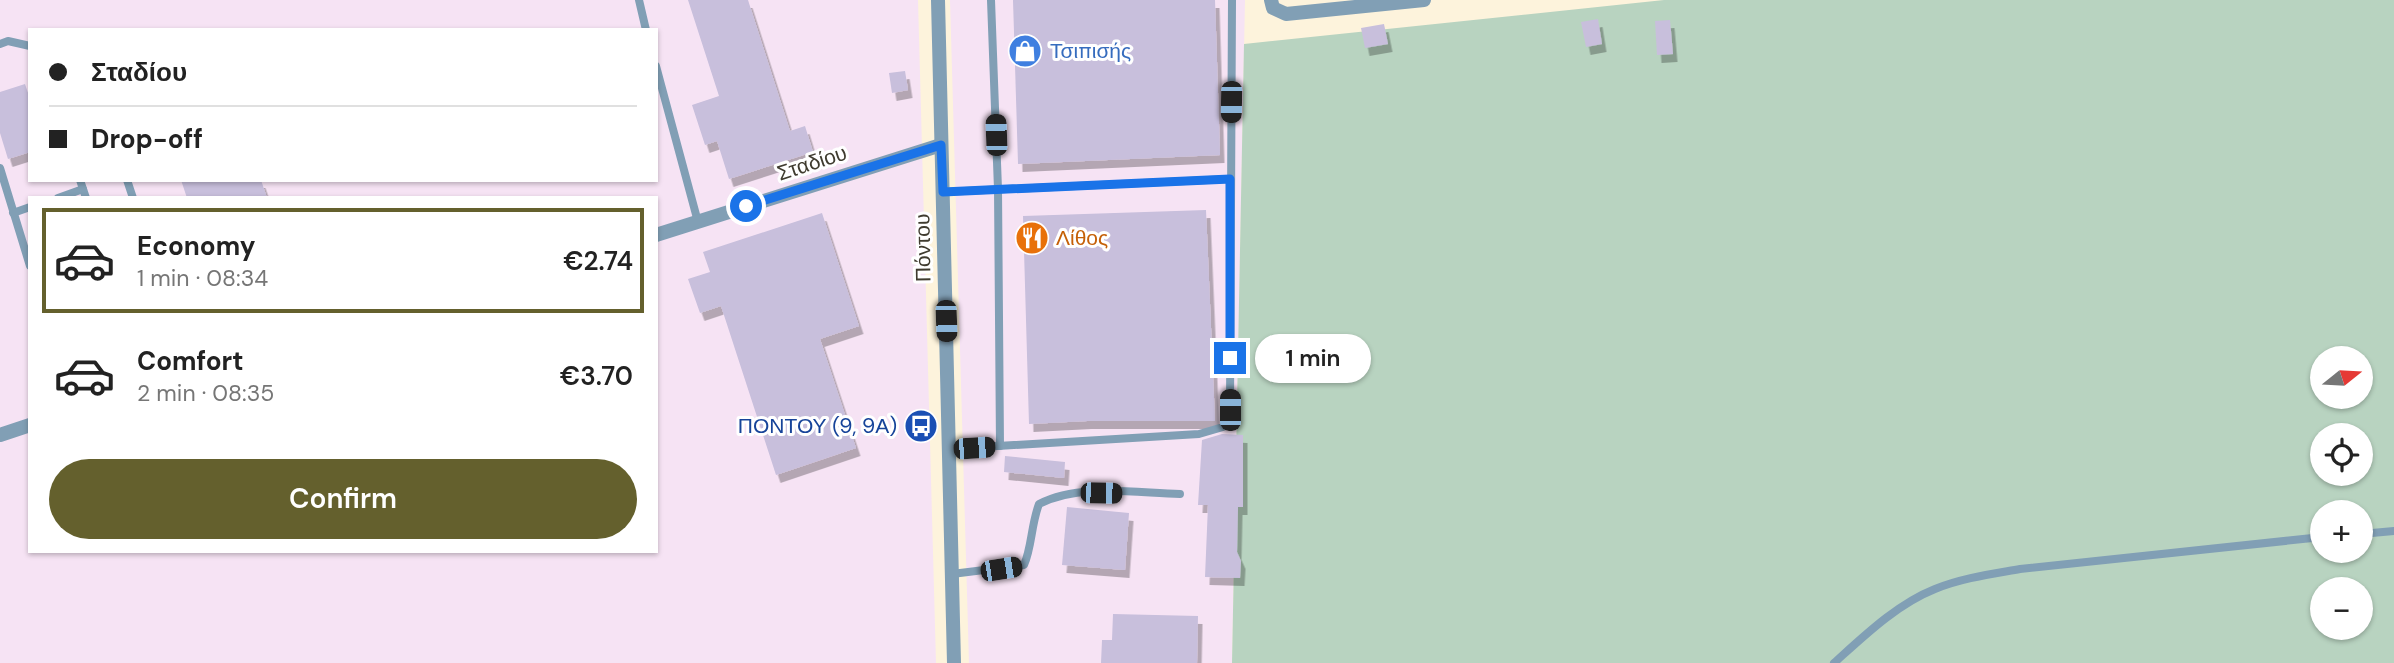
<!DOCTYPE html>
<meta charset="utf-8">
<style>
:root{--surface:#fff;--page:#f2f2f2;--text:#222;--muted:#767676;--line:#e0e0e0;--accent:#64602d}
body{margin:0;font-family:"DM Sans",sans-serif;background:var(--page);color:var(--text);height:100vh;display:flex;flex-direction:column;font-size:26px;white-space:nowrap}
*{box-sizing:border-box;margin:0}
p{font-size:23px;color:var(--muted)}
.icon{flex:none;width:38px;height:38px;fill:none;stroke:currentColor;stroke-width:2;stroke-linecap:round;stroke-linejoin:round}
.map{position:relative;flex:1;overflow:hidden}
.side{position:absolute;left:28px;top:196px;width:630px;height:357px;display:flex;flex-direction:column;background:var(--surface);border-radius:0px;box-shadow:0 2px 5px #0004}
.side>*{flex:none}
.hud{position:absolute;left:28px;top:28px;width:630px;height:154px;border-radius:0px;box-shadow:0 2px 5px #0004;display:grid;align-content:center;height:154px;padding:0 21px;background:var(--surface)}
.needle{width:46px;rotate:72deg}
.controls{position:absolute;left:2310px;top:346px;display:grid;gap:14px}
.controls a{display:grid;place-items:center;width:63px;height:63px;border-radius:50%;background:var(--surface);box-shadow:0 2px 5px #0004;font-size:35px}
.end{position:absolute;width:32px;height:32px;margin:-16px;border:9px solid #1a73e8;background:#fff;box-shadow:0 0 0 4px #fff}
.from{border-radius:50%}
.bubble{position:absolute;height:49px;border-radius:24px;background:var(--surface);box-shadow:0 2px 5px #0004;font-size:23px;font-weight:600;line-height:49px;text-align:center}
.car{position:absolute;width:21px;height:42px;margin:-21px -10px;border-radius:9px;box-shadow:0 0 5px 2px #0007;background:linear-gradient(#222 24%,#8ab4d8 0 40%,#222 0 76%,#8ab4d8 0 86%,#222 0)}
.hud b{display:flex;align-items:center;gap:24px;height:66px;font-size:26px}
.hud b+b{border-top:2px solid var(--line)}
.hud i{width:18px;height:18px;background:var(--text)}
ul{padding:12px 0 0;list-style:none}
li{display:flex;align-items:center;gap:21px;height:105px;margin:0 14px 10px;padding:0 7px;border:4px solid transparent;border-radius:0px}
li div{flex:1}
li b{display:block;font-size:26px}
li em{font-style:normal;font-weight:600}
li.active{border-color:var(--accent)}
li>.icon{width:63px;height:63px;stroke-width:1.5}
.button{display:flex;gap:14px;margin-top:auto;padding:14px 21px}
.button a{flex:1;height:80px;border-radius:42px;background:var(--accent);color:#fff;font-size:28px;font-weight:600;line-height:80px;text-align:center}
.map>svg:first-child{display:block}
.industrial{fill:#f6e3f4;fill-rule:evenodd}
.green{fill:#b8d3c0;fill-rule:evenodd}
.building{fill:#c8bfdc;filter:url(#shadow)}
.lines{fill:none;stroke-linecap:round;stroke-linejoin:round}
.service{stroke:#819fb5;stroke-width:8}
.minor{stroke:#819fb5;stroke-width:14}
.tertiary{stroke:#819fb5;stroke-width:14}
.route{stroke:#1a73e8;stroke-width:9}
.labels{text-anchor:middle;dominant-baseline:central;stroke-width:6;stroke-linejoin:round;paint-order:stroke}
.shop-label{font-size:21px;fill:#366cbe;stroke:#fff;text-anchor:start}
.street-label{font-size:21px;fill:#3f3b2f;stroke:#fff}
.food-label{font-size:21px;fill:#c56008;stroke:#fff;text-anchor:start}
.transit-label{font-size:21px;fill:#164399;stroke:#fff;text-anchor:end}
</style>
<div class="map">
<svg width="2394" height="663" viewBox="0 0 2394 663">
<defs>
<filter id="shadow"><feDropShadow dx="4.5" dy="8" stdDeviation="0" flood-color="#0004"/></filter>
</defs>
<rect width="100%" height="100%" fill="#fdf3dc"/>
<g class="industrial">
<path d="M0 0H918L936 663H0ZM30 30H656V180H30ZM30 198H656V551H30Z"/>
<polygon points="950,0 1245,0 1232,663 969,663"/>
</g>
<path class="green" d="M1664 0H2394V663H1232L1244 44ZM2322 359H2361V397H2322ZM2322 436H2361V474H2322ZM2322 513H2361V551H2322ZM2322 590H2361V628H2322Z"/>
<g class="building">
<polygon points="688,0 748,0 790,131 805,126 813,152 729,179 717,141 705,145 692,105 719,96"/>
<polygon points="1013,0 1215,0 1220,155 1018,164"/>
<polygon points="1598,19 1602,44 1586,47 1581,22"/>
<polygon points="1670,20 1673,54 1657,55 1655,21"/>
<polygon points="1384,24 1388,44 1365,48 1361,28"/>
<polygon points="905,71 908,90 892,93 889,73"/>
<polygon points="25,84 30,99 30,152 8,159 0,133 0,92"/>
<polygon points="181,180 261,180 267,198 187,198"/>
<polygon points="1206,210 1215,421 1087,421 1029,424 1023,216"/>
<polygon points="822,213 859,326 820,339 856,448 776,475 721,306 700,313 688,279 710,272 703,252"/>
<polygon points="1222,434 1243,435 1243,507 1238,507 1237,552 1241,561 1240,578 1205,577 1208,505 1198,505 1202,440"/>
<polygon points="1005,456 1065,462 1064,478 1004,472"/>
<polygon points="1067,507 1129,513 1125,570 1062,565"/>
<polygon points="1113,614 1198,616 1197,663 1101,663 1102,640 1112,640"/>
</g>
<g class="lines">
<g class="service">
<polyline points="639,0 646,30"/>
<polyline points="991,0 998,189 1000,446"/>
<polyline points="0,44 8,41 30,46"/>
<polyline points="656,66 698,222"/>
<polyline points="0,168 30,266"/>
<polyline points="80,180 86,198"/>
<polyline points="127,180 133,198"/>
<polyline points="943,192 1230,179"/>
<polyline points="58,198 83,189"/>
<polyline points="13,213 30,207"/>
<polyline points="949,449 1199,434 1223,427 1230,410 1232,0"/>
<polyline points="2361,534 2394,531"/>
<path d="M952 574 1024 565C1032 547 1031 525 1039 504 1079 483 1136 493 1180 494"/>
<path d="M1834 663C1864 636 1897 604 1935 589 1962 578 1992 574 2020 569L2322 537"/>
</g>
<g class="minor">
<polyline points="1271,0 1273,8 1286,14 1424,0"/>
<polyline points="656,235 941,145"/>
<polyline points="0,435 30,425"/>
</g>
<polyline class="tertiary" points="938,0 954,663"/>
</g>
<g class="lines">
<polyline class="route" points="746,206 941,145 943,192 1230,179 1230,358"/>
</g>
<defs>
<symbol id="shop-disc" viewBox="-11 -11 22 22"><circle r="9.5" fill="#3f7fe0" stroke="#fff"/><path d="M-5-2.5h2.3a2.7 3.5 0 0 1 5.4 0H5L5.5 6h-11ZM-1.5-2.5h3a1.5 2.3 0 0 0-3 0Z" fill="#fff"/></symbol>
<symbol id="restaurant-disc" viewBox="-11 -11 22 22"><circle r="9.5" fill="#e8710a" stroke="#fff"/><path d="M-5-6h1v4h1v-4h1v4h1v-4h1v5L-1.5 .5V6h-2V.5L-5-1ZM5-6V6H3V1.5H1.5Q1.5-4 5-6Z" fill="#fff"/></symbol>
<symbol id="bus-disc" viewBox="-11 -11 22 22"><circle r="9.5" fill="#1a4fb4" stroke="#fff"/><path d="M-5-6H5V4H4V6H2V4H-2V6H-4V4H-5ZM-3.5-4V0h7V-4ZM-3.5 1.2v1.5H-2V1.2ZM2 1.2v1.5H3.5V1.2Z" fill="#fff"/></symbol>
</defs>
<g fill-rule="evenodd">
<use href="#shop-disc" x="1006" y="32" width="38" height="38"/>
<use href="#restaurant-disc" x="1013" y="219" width="38" height="38"/>
<use href="#bus-disc" x="902" y="407" width="38" height="38"/>
</g>
<g class="labels">
<g class="shop-label">
<text x="1050" y="51">Τσιπισής</text>
</g>
<g class="street-label">
<text transform="translate(812 163) rotate(-18)">Σταδίου</text>
<text transform="translate(923 248) rotate(-91)">Πόντου</text>
</g>
<g class="food-label">
<text x="1056" y="238">Λίθος</text>
</g>
<g class="transit-label">
<text x="897" y="426">ΠΟΝΤΟΥ (9, 9Α)</text>
</g>
</g>
</svg>
<div class="controls">
<a><svg class="needle" viewBox="-14 -14 28 28"><path d="M0-13l5 13h-10z" fill="#e53935"/><path d="M0 13l5-13h-10z" fill="#767676"/></svg></a>
<a><svg class="icon" aria-label="locate" viewBox="0 0 24 24"><circle cx="12" cy="12" r="6"/><path d="M12 2v4M12 18v4M2 12h4M18 12h4"/></svg></a>
<a>+</a>
<a>−</a>
</div>
<i class="end from" style="left:746px;top:206px"></i>
<i class="end" style="left:1230px;top:358px"></i>
<div class="bubble" style="left:1255px;top:334px;width:116px">1 min</div>
<i class="car" style="left:1231px;top:102px;rotate:181deg"></i>
<i class="car" style="left:996px;top:135px;rotate:358deg"></i>
<i class="car" style="left:946px;top:321px;rotate:178deg"></i>
<i class="car" style="left:1230px;top:410px;rotate:0deg"></i>
<i class="car" style="left:974px;top:448px;rotate:86deg"></i>
<i class="car" style="left:1101px;top:493px;rotate:91deg"></i>
<i class="car" style="left:1001px;top:569px;rotate:81deg"></i>
<div class="hud">
<b><i class="from"></i>Σταδίου</b>
<b><i></i>Drop-off</b>
</div>
<section class="side">
<ul>
<li class="active"><svg class="icon" aria-label="car" viewBox="0 0 24 24"><path d="M5 17H2v-5l4-1 3-4h7l3 4 3 1v5h-3M9 17h6M6 11h13"/><circle cx="7" cy="17" r="2"/><circle cx="17" cy="17" r="2"/></svg><div><b>Economy</b><p>1 min · 08:34</p></div><em>€2.74</em></li>
<li><svg class="icon" aria-label="car" viewBox="0 0 24 24"><path d="M5 17H2v-5l4-1 3-4h7l3 4 3 1v5h-3M9 17h6M6 11h13"/><circle cx="7" cy="17" r="2"/><circle cx="17" cy="17" r="2"/></svg><div><b>Comfort</b><p>2 min · 08:35</p></div><em>€3.70</em></li>
</ul>
<div class="button"><a>Confirm</a></div>
</section>
</div>
